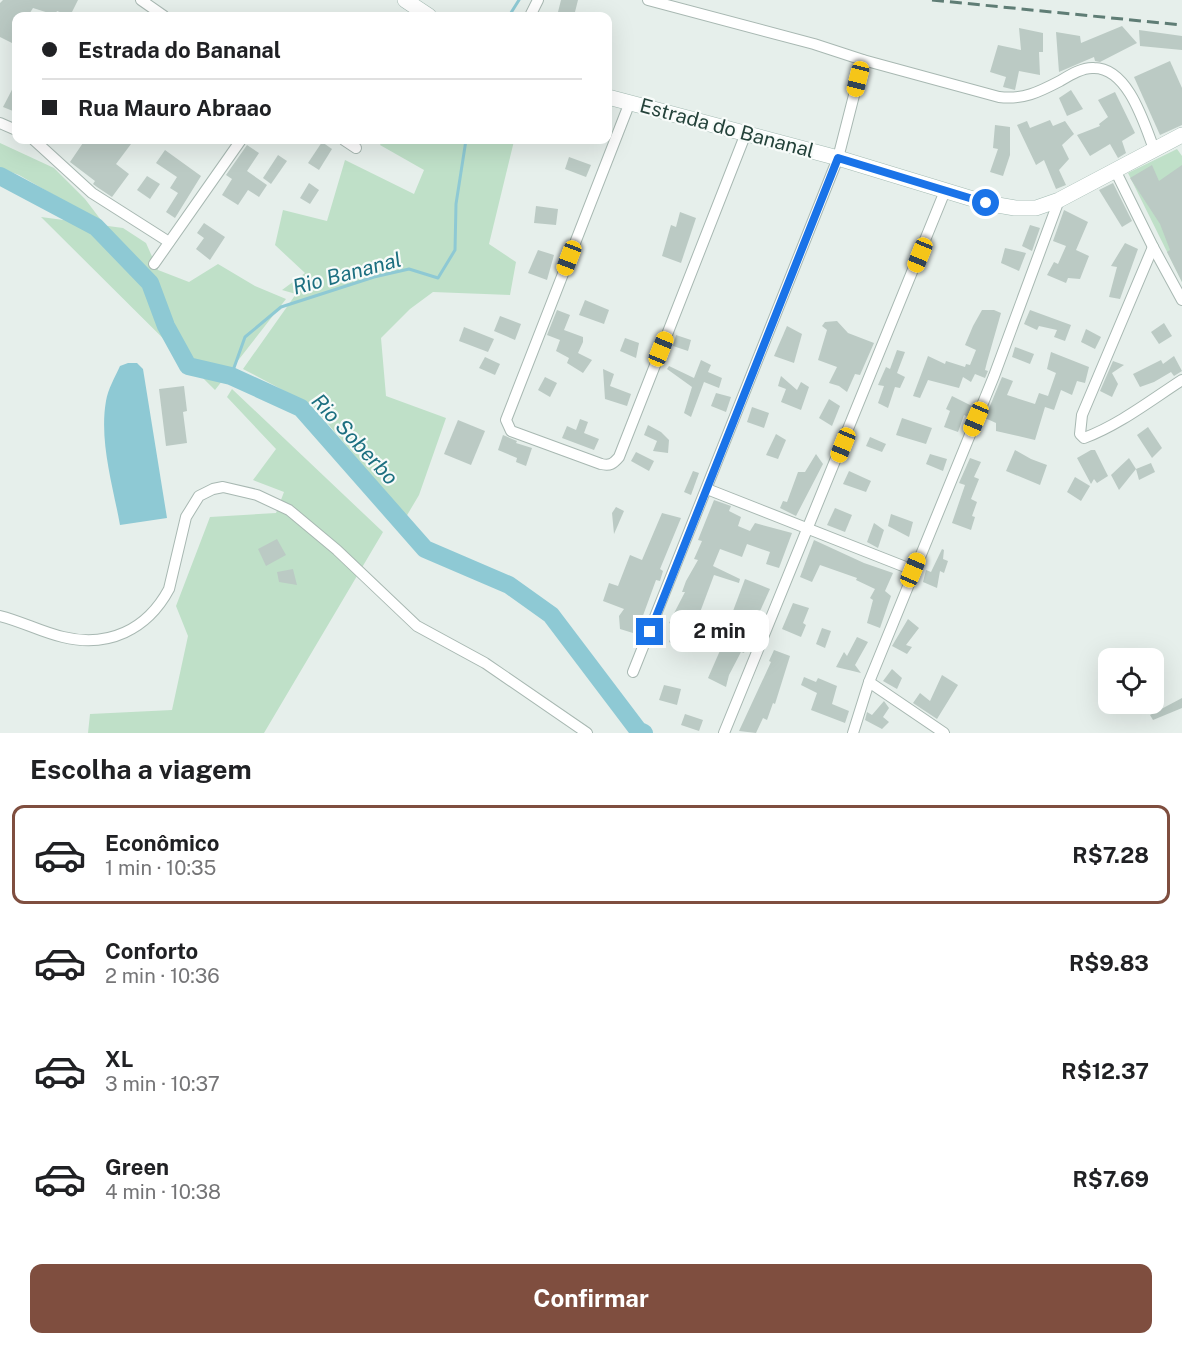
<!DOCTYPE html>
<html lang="pt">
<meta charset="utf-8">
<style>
:root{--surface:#fff;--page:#f6f6f6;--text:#202124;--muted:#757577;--line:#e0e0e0;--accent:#7f4e3f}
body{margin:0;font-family:"Public Sans",sans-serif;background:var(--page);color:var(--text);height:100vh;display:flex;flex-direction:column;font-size:22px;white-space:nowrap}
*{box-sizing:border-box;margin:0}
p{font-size:20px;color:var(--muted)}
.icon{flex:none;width:33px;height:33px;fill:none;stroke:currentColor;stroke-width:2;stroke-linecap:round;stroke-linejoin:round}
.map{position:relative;height:733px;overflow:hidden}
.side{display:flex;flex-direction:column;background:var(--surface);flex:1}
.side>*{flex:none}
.top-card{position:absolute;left:12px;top:12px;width:600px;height:132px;border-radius:12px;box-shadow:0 6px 24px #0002;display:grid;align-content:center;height:132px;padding:0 30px;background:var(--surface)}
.tools{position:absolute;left:1098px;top:648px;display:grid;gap:12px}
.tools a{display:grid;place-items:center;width:66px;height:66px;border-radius:12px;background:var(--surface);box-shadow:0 6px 24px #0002;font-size:30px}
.end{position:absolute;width:27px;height:27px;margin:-14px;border:8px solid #1a73e8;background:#fff;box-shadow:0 0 0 3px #fff}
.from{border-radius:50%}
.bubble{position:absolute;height:42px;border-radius:12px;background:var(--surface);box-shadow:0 6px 24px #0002;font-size:20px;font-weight:700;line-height:42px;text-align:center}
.car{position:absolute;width:18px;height:36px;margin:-18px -9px;border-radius:8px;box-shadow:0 0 4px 2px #0007;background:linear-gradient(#f5c518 24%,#345 0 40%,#f5c518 0 76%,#345 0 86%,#f5c518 0)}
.top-card b{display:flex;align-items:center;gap:21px;height:57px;font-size:22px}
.top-card b+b{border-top:2px solid var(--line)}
.top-card i{width:15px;height:15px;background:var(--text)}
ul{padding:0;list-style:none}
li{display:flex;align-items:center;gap:18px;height:99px;margin:0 12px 9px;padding:0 18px;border:3px solid transparent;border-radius:12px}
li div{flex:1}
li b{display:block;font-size:22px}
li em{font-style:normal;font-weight:700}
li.active{border-color:var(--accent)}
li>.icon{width:54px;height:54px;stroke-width:1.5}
h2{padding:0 30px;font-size:27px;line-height:72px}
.primary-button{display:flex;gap:12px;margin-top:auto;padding:12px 30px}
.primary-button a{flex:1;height:69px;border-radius:12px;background:var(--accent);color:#fff;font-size:24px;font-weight:700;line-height:69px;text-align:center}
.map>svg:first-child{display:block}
.green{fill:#bfe0c8}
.water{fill:#8ec9d4}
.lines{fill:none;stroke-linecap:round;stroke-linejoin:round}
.stream{stroke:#8ec9d4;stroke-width:3}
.river{stroke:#8ec9d4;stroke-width:18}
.building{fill:#bbcac4}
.street-casing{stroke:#a8b8b2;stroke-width:12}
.secondary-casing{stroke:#a4bbb3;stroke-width:16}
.street{stroke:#fff;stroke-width:10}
.secondary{stroke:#fff;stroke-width:15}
.rail{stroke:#5f7d75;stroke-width:3;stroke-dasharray:12 6;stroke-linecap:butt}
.route{stroke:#1a73e8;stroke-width:8}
.labels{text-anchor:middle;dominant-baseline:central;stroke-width:4.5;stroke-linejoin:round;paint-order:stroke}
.street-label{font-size:20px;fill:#24423a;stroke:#f7fbf9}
.water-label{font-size:21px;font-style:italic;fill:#1c6f80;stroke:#f7fbf9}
</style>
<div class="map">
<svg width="1182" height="733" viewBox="0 0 1182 733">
<rect width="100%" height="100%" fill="#e6efeb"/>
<g class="green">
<polygon points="383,140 513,140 514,141 489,244 516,262 510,295 433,292 410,309 381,338 386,396 446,418 419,495 406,517 313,406 243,369 296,294 282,290 305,273 275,245 283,210 327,221 345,160 414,194 424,170 380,145"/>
<polygon points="0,143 54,168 85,199 104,224 19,175 0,168"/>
<polygon points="1177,149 1182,156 1182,282 1128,173"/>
<polygon points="41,217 123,228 146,243 158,270 189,282 218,264 255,286 286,299 215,390"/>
<polygon points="232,389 383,532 264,733 88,733 90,714 172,710 188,636 176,606 210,517 276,513 284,492 253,480 276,449 227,397"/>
</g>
<path class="water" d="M128 363H137L143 369 167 518 120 525C113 486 99 441 106 401 108 389 115 377 120 366Z"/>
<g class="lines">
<g class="stream">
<polyline points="509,16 519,0"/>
<polyline points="231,376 245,337 281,307 374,277 409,269 438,278 455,250 456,204 466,140"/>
</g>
<polyline class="river" points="0,176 96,227 150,283 166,326 188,366 231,376 301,408 425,549 509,585 551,615 638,730 644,733"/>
</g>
<g class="building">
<polygon points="3,0 78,0 70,16 57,11 55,15 33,8 28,16 16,16 16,45 0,37 0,3"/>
<polygon points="561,0 578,0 574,16 557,16"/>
<polygon points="1122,26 1137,43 1100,62 1095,61 1094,57 1059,72 1056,32 1080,36 1081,43"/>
<polygon points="1019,28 1043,33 1043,52 1039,52 1040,75 1019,71 1015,90 1003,87 1006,77 990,72 998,45 1021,50"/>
<polygon points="1139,30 1182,36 1182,50 1140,46"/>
<polygon points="1170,61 1182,88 1182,125 1160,135 1134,77"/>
<polygon points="16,82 16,104 13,111 3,107"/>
<polygon points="1071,90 1083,109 1067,116 1059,98"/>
<polygon points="1115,92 1135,133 1122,141 1126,153 1118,158 1110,144 1090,156 1077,135 1100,126 1099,124 1108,117 1098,100"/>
<polygon points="1050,120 1053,126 1065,121 1074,134 1062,145 1069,159 1059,170 1066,185 1056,189 1044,160 1036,165 1017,125 1027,121 1030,128"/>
<polygon points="995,125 1010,127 1010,155 1003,176 990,172 998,149 993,148"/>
<polygon points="85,140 134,140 116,164 129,174 112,197 97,187 93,184 95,181 70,162"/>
<polygon points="322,142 332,149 319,170 308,163"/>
<polygon points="247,145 259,153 247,171 267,185 259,197 248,190 238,205 222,195 232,179 226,175"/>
<polygon points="165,150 201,176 175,218 166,212 178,193 170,188 177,177 156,163"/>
<polygon points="278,155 287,161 271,184 263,178"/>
<polygon points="569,157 591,165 586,177 565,169"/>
<polygon points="1152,165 1159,181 1182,165 1182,282 1167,252 1170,250 1160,224 1130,178"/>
<polygon points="147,176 160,184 150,199 137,190"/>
<polygon points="309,183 319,190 310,204 300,198"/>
<polygon points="1113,183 1132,221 1122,227 1099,190"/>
<polygon points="536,206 558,209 556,225 534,223"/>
<polygon points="1064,210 1088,222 1076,250 1089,256 1080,279 1068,278 1066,283 1047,275 1054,262 1058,264 1066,246 1053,241"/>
<polygon points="680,212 696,218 681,263 662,256 671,225 676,227"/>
<polygon points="204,223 225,237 210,260 196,249 204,238 197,233"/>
<polygon points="1030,225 1040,228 1032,251 1022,246"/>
<polygon points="1125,243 1138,249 1120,299 1109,297 1117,267 1111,266"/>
<polygon points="1005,248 1026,253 1019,271 1001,263"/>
<polygon points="538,250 554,255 547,280 528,273"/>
<polygon points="585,300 609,310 604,324 579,315"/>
<polygon points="557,310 570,315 564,330 583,337 583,342 578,353 592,360 583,373 567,363 569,358 556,351 560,340 547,335"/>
<polygon points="982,310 994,310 1001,313 987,362 985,370 988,371 985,378 975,374 971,382 963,377 959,388 928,380 920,398 913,396 928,356 945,364 946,361 965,367 966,364 970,365 976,350 965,345 973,326"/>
<polygon points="1030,310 1071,325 1065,341 1054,337 1057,330 1039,326 1037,330 1024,324"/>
<polygon points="500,316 521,324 515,340 494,331"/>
<polygon points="837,321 848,333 874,343 860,375 855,374 847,392 839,386 829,383 837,367 818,360 827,330 822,326 825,322"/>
<polygon points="1164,323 1172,336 1159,344 1151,332"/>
<polygon points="787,326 802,334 794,363 774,356"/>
<polygon points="464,327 494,339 488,352 459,341"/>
<polygon points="1086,329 1101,337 1095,349 1081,342"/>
<polygon points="676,335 691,340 688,351 673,346"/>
<polygon points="625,338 639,343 636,358 620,351"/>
<polygon points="1015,347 1034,354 1030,364 1012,357"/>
<polygon points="897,350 905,352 897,373 905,377 900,388 895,387 888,408 878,403 884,386 878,385 886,367 890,369"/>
<polygon points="1051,352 1089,367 1085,383 1077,381 1072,395 1061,390 1054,410 1045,407 1035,440 996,431 996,423 985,418 1002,377 1013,381 1007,395 1035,404 1039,393 1048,396 1056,373 1047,369"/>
<polygon points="1174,356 1182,371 1174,376 1171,372 1154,382 1140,387 1133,374 1161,360 1163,364"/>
<polygon points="485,357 500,364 495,375 479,368"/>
<polygon points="701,360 711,365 708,372 722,378 719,388 704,382 691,417 684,413 692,387 667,369 669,366 694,378"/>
<polygon points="1113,361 1124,365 1112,373 1118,384 1112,397 1100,391"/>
<polygon points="603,369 614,374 610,386 631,394 627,406 605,399"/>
<polygon points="781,376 797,390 801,382 809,387 801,410 781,402 786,389 778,386"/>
<polygon points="545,377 557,383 550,397 538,390"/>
<polygon points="184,386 187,411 183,412 187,443 166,446 159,389"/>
<polygon points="716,393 731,397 726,412 711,406"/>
<polygon points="952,396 972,406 968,417 964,415 958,432 944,427 950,411 946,409"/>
<polygon points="829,399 840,406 832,426 819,418"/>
<polygon points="752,407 769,413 764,428 747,422"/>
<polygon points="902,418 932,428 926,444 896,435"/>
<polygon points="580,419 588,422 584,433 599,439 594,450 562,438 567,426 576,430"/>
<polygon points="458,420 485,431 471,465 444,454"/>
<polygon points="648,425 661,432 669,440 668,453 653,451 657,441 644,435"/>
<polygon points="1148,427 1162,448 1152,458 1137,435"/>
<polygon points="776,434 786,440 778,459 766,455"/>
<polygon points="503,435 517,441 516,443 532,448 526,466 516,462 517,458 498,450"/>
<polygon points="870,437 886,444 882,452 866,446"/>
<polygon points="1015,450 1031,459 1047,465 1040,485 1006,471"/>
<polygon points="1091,450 1095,450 1108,476 1097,483 1094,479 1091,484 1077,458"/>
<polygon points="636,452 654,461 649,471 631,461"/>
<polygon points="816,454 823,464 796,516 780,508 783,501 787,502 798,472 805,472"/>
<polygon points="930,454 947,459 943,471 926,464"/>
<polygon points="970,458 981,462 974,477 979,479 971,499 977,502 972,516 975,517 971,530 952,523 965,485 959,483"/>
<polygon points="1129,458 1136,469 1119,490 1111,475"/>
<polygon points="1151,463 1155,472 1139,480 1136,469"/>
<polygon points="693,471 699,473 691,495 684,492"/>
<polygon points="849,471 871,481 866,492 843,484"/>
<polygon points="1075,477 1090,486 1081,501 1067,492"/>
<polygon points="714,500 731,506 729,511 741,517 738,526 750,531 755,523 792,533 779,568 766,564 770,552 747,544 742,557 720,549 713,566 740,579 739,583 714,575 696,623 686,619 682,628 669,623 685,592 682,592 686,581 698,560 694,559 702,541 698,540"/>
<polygon points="616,507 624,511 614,534 612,513"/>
<polygon points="835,508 852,515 845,532 827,525"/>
<polygon points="662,513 681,518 660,569 663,571 660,581 656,580 637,632 634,630 633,633 620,629 619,616 624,609 603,601 609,583 618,586 630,555 642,560"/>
<polygon points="891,514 913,522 909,537 888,526"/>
<polygon points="874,523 884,530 878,548 867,542"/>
<polygon points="277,539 286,555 266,566 258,549"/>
<polygon points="814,540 864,563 893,573 885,591 891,596 880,628 867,623 873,600 870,598 875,589 856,580 857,578 820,565 812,582 800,577"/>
<polygon points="942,549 944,550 943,559 948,561 944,573 940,571 937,588 923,582 926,570 931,572"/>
<polygon points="293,569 297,585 279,582 277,572"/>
<polygon points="745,579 770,589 756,620 733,611"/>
<polygon points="793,603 809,608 803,623 806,625 801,637 782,629"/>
<polygon points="908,619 919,628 906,645 912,647 907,654 892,646"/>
<polygon points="822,628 831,631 825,648 816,644"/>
<polygon points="710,629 732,636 733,632 749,638 744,653 741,652 729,675 726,687 708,678 722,646 706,640"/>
<polygon points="674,630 686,636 681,648 669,642"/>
<polygon points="857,637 868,642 855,665 861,673 836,667 844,652 847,656"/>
<polygon points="774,650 790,656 775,704 773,703 767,720 763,718 756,733 739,731 771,662 769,661"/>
<polygon points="892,669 902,678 897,689 883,681"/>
<polygon points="942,675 958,685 937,719 913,703 920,693 930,701"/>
<polygon points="804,677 816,682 818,678 837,686 832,704 849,711 845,723 811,710 817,693 801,685"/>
<polygon points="664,685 681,689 677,705 659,700"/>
<polygon points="1182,698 1182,708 1153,720 1150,715"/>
<polygon points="884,701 889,708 883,717 889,722 882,729 865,720 867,712 872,715"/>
<polygon points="685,714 703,720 699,731 681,725"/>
</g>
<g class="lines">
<defs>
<g id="street">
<polyline points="141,0 164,16"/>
<path d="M648 0 814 44 863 60 999 97C1023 100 1039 92 1060 81 1070 75 1083 67 1094 68 1128 68 1144 123 1154 149"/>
<polyline points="530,16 538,0"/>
<path d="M630 102 506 420 511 431 601 464C610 466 613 464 619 457L746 133"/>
<polyline points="0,123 16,130"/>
<polyline points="34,140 92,193 169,242"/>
<polyline points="344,140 356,148"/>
<polyline points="1115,170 1153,247 1182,300"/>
<path d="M1153 247 1082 415 1080 434 1084 438C1119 425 1151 400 1182 380"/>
<polyline points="154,264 241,140"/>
<polyline points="707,489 913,570"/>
<path d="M0 616C21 621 41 632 63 637 108 648 147 630 169 589L186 517 199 496 213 489 223 487 257 495 289 510 337 550 417 626 485 663 587 733"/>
<polyline points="633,672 838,158 863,60"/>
<polyline points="869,682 944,733"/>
<polyline points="724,733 945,191"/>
<polyline points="853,733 869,682 994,376 1059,200"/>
</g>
<g id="secondary">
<polyline points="405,0 429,16"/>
<polyline points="608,97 838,158 986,203 1015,208 1036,208 1059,200 1182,135"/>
</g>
</defs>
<use href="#street" class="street-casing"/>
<use href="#secondary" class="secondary-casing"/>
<use href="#street" class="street"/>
<use href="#secondary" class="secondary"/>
<polyline class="rail" points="932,0 1182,25"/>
</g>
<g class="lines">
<polyline class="route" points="650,632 838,158 986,203"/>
</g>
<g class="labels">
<g class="street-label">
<text transform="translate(727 128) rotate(15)">Estrada do Bananal</text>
</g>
<g class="water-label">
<text transform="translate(347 273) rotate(-15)">Rio Bananal</text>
<text transform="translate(355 439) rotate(47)">Rio Soberbo</text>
</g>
</g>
</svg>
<div class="tools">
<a><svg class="icon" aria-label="locate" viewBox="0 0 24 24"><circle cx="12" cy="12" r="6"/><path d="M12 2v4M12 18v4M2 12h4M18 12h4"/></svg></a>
</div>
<i class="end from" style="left:986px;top:203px"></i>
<i class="end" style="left:650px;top:632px"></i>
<div class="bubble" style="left:670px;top:610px;width:99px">2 min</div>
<i class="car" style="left:858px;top:79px;rotate:194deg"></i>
<i class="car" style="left:920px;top:255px;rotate:202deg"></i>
<i class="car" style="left:569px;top:258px;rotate:201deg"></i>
<i class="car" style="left:661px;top:349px;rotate:22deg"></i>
<i class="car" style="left:976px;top:419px;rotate:203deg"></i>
<i class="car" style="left:843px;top:445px;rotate:202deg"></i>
<i class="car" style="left:913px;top:570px;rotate:23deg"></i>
<div class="top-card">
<b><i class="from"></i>Estrada do Bananal</b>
<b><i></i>Rua Mauro Abraao</b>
</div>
</div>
<section class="side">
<h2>Escolha a viagem</h2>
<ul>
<li class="active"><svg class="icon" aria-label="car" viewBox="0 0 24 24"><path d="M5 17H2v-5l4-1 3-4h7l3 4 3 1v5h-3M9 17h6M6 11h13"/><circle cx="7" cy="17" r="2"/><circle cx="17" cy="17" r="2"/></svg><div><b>Econômico</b><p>1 min · 10:35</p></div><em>R$7.28</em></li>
<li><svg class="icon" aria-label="car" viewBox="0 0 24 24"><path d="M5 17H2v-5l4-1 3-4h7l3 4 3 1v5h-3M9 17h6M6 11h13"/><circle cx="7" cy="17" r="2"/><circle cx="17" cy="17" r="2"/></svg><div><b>Conforto</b><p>2 min · 10:36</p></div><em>R$9.83</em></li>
<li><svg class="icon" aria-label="car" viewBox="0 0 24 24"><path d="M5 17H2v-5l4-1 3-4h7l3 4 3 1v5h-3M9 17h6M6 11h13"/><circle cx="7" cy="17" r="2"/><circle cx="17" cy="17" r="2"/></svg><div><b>XL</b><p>3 min · 10:37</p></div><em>R$12.37</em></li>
<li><svg class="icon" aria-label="car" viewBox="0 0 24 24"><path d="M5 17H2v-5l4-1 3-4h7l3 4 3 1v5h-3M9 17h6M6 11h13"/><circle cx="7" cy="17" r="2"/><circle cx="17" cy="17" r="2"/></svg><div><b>Green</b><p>4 min · 10:38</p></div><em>R$7.69</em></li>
</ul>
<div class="primary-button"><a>Confirmar</a></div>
</section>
